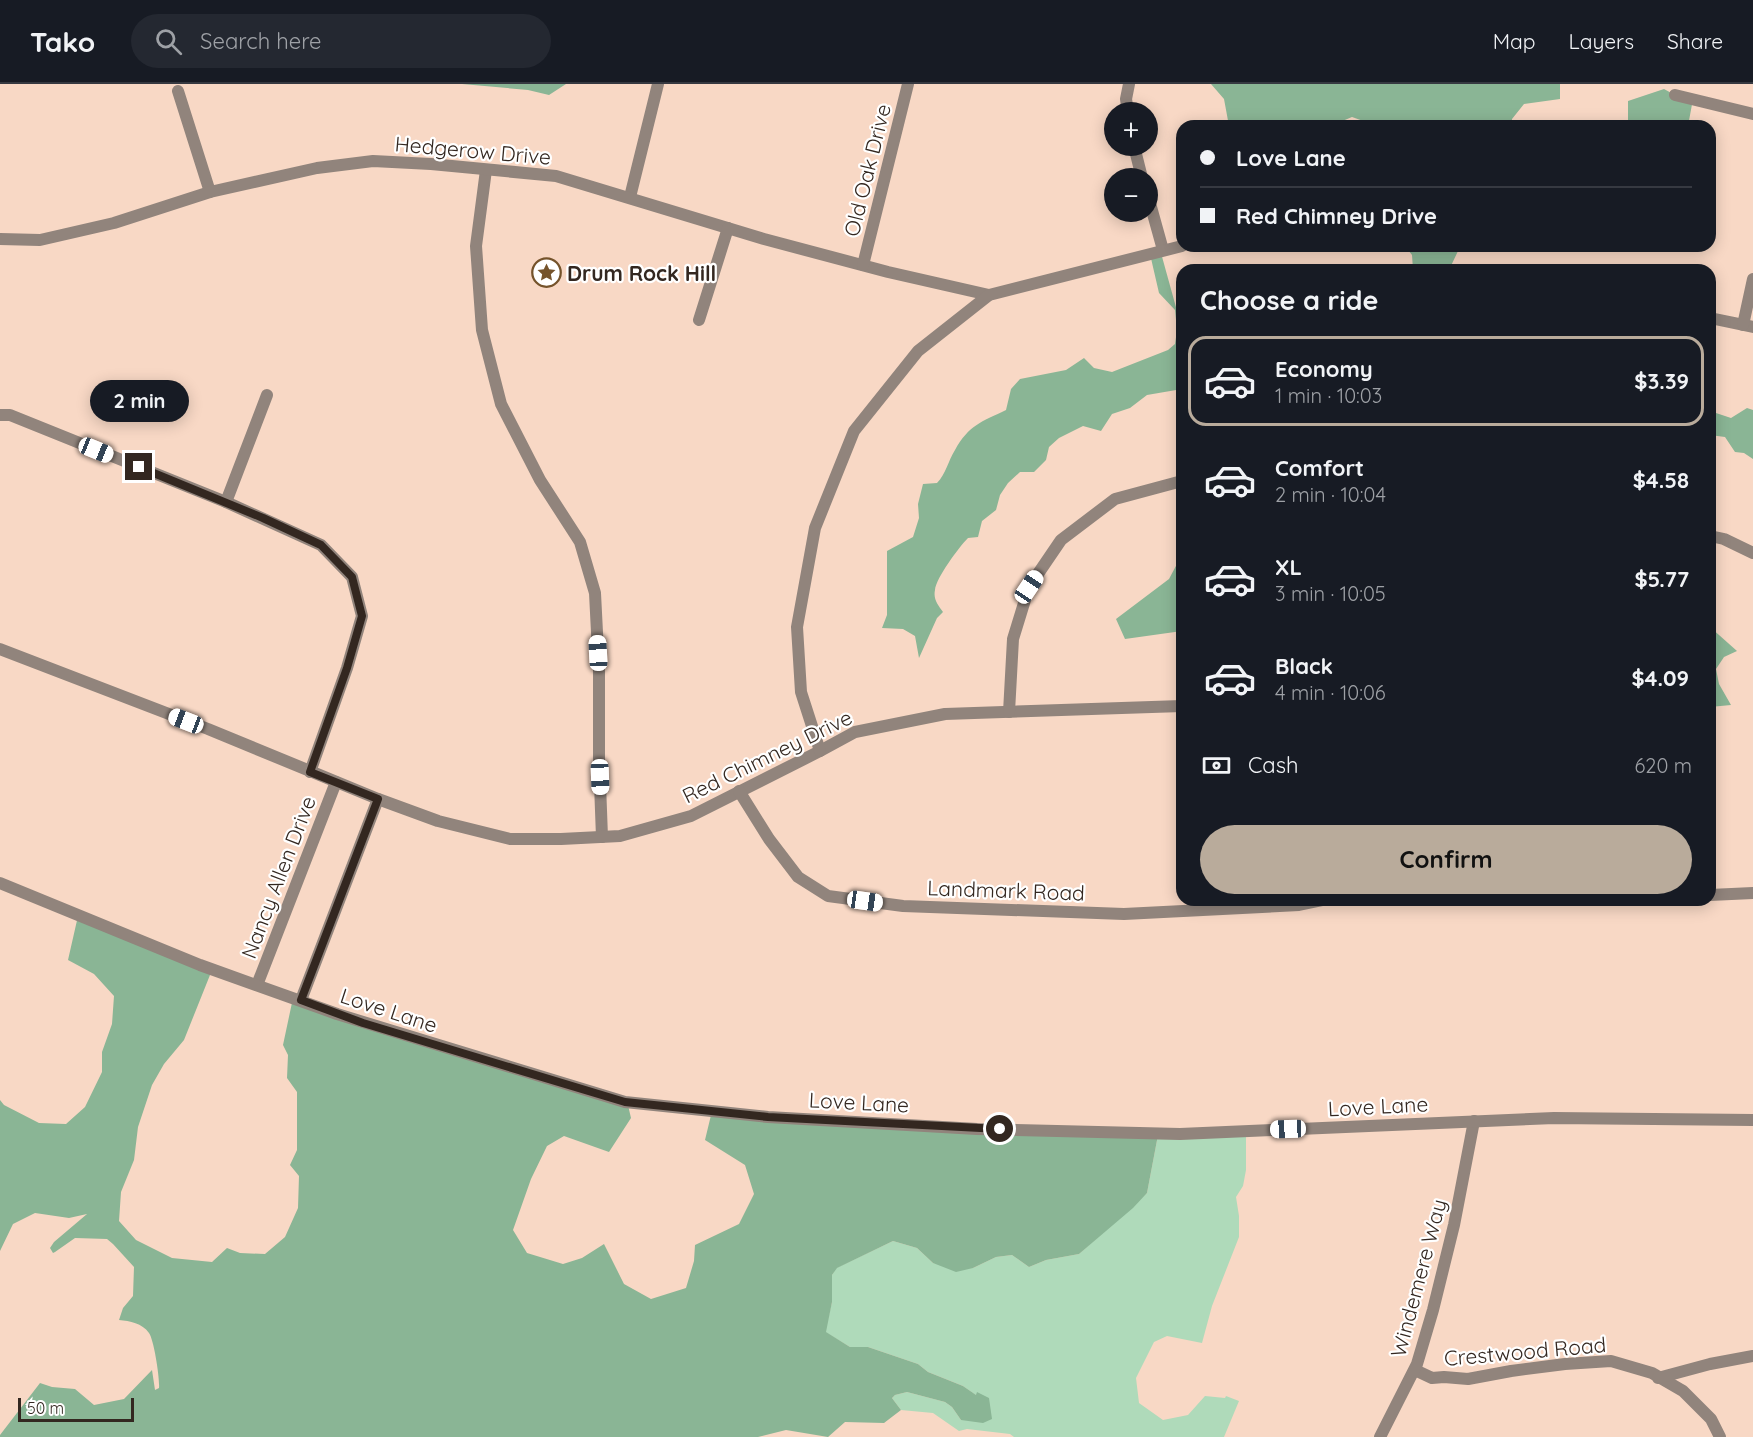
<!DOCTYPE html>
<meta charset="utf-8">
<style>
:root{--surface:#171b24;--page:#242831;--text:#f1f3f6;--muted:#9ea1a6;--line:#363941;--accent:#b9ab9b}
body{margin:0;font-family:Quicksand,sans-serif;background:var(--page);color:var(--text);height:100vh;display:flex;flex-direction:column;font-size:22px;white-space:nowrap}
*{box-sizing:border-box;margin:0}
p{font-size:20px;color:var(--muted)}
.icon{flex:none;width:33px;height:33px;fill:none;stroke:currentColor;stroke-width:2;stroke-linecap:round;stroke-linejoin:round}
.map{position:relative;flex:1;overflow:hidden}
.details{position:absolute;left:1176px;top:180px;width:540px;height:642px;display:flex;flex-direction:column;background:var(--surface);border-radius:18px;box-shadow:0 3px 15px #0003}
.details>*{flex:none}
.guide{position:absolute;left:1176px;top:36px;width:540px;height:132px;border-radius:18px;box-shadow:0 3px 15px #0003;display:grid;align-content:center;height:132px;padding:0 24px;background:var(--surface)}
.fabs{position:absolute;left:1104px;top:18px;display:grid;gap:12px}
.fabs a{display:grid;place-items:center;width:54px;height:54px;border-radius:50%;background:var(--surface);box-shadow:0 3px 15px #0003;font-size:30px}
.scale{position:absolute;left:18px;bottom:15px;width:116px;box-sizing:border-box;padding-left:6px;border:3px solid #332720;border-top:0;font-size:16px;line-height:21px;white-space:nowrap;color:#332720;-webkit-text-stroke:4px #fff;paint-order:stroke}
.end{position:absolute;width:27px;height:27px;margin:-14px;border:8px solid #332720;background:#fff;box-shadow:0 0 0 3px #fff}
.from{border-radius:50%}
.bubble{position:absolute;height:42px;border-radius:21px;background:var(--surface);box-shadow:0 3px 15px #0003;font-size:20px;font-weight:700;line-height:42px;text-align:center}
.car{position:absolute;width:18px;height:36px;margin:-18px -9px;border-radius:8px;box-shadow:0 0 4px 2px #0007;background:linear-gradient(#fff 24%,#345 0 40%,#fff 0 76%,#345 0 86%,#fff 0)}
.guide b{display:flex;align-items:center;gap:21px;height:57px;font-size:22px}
.guide b+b{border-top:2px solid var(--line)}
.guide i{width:15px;height:15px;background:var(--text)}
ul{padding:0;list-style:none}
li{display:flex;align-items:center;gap:18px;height:90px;margin:0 12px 9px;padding:0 12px;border:3px solid transparent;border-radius:18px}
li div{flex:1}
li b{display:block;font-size:22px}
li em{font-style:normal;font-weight:700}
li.on{border-color:var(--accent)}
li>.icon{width:54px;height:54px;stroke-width:1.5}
h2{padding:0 24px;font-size:27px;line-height:72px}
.pay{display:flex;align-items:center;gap:15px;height:66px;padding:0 24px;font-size:22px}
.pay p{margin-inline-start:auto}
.button{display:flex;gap:12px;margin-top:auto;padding:12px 24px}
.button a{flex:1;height:69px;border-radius:36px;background:var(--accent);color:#111;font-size:24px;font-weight:700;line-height:69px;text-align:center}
header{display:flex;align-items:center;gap:36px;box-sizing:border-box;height:84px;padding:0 30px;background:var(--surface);border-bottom:2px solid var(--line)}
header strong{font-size:28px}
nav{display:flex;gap:33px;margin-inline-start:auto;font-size:21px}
.search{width:420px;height:54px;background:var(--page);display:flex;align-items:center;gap:15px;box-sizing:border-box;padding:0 21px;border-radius:33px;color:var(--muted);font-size:22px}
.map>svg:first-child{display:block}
.green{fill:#afdaba}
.forest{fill:#8ab595}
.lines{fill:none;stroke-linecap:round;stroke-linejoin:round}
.minor{stroke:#91847c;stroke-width:12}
.tertiary{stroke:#91847c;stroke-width:12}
.route{stroke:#332720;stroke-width:8}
.labels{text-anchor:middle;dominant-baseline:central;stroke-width:4.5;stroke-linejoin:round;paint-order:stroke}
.street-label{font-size:21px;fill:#332720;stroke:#fff}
.poi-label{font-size:21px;font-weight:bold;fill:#332720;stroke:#fff;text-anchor:start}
</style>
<header>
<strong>Tako</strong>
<div class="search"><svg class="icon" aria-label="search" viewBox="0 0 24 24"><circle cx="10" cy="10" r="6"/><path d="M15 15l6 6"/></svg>Search here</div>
<nav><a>Map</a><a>Layers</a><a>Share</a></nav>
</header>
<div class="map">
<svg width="1753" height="1353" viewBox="0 0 1753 1353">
<rect width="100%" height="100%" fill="#f8d8c5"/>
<polygon class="green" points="1246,1048 1246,1086 1243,1102 1236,1113 1239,1132 1239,1153 1212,1222 1202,1259 1167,1252 1154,1258 1136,1294 1139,1319 1163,1336 1188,1331 1205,1312 1225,1314 1226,1312 1239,1317 1224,1353 1014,1353 1010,1350 967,1345 959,1347 933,1329 901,1326 892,1314 895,1311 907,1308 945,1318 952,1323 961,1336 977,1312 963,1302 928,1288 918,1280 868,1263 850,1263 825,1248 832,1218 832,1191 836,1184 893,1157 917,1164 933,1179 973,1184 996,1173 1012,1171 1029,1183 1046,1176 1079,1170 1147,1109 1158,1051"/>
<g class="forest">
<polygon points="462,0 566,0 549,11 528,6"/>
<path d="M1211 0H1560V15L1524 20 1512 35V42H1370L1366 38 1352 33 1340 38V42C1331 42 1319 38 1312 42H1229L1224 15Z"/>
<polygon points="1664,5 1675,11 1693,15 1688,42 1628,42 1628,17"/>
<polygon points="1405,162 1463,162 1458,167 1449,186 1413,186 1412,171"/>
<path d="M1161 169 1182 245V305L1147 311 1130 324 1112 330 1101 347 1083 342 1059 354 1049 363 1046 376 1034 388H1020L1008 399 1000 411 996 426 982 437 978 453 968 454C959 463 936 494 935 506 933 515 938 521 943 528L937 534 919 574 915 552 903 545 882 544 887 531V467L913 453 919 434 918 420 923 400 937 399C946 390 948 377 955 366 969 341 981 338 1006 326L1011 305 1020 295 1066 286 1084 274 1094 284 1112 288 1168 266 1175 260 1177 246 1175 226 1159 209 1150 170Z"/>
<polygon points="1747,324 1753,326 1753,375 1744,369 1735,368 1725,353 1710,351 1710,327 1731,334"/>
<polygon points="1177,480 1182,483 1182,547 1125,555 1116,535 1169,495"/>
<polygon points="1710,543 1737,567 1724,573 1716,585 1719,600 1731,621 1710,623"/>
<path d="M78 832 212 886 184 956 164 980 152 1001 138 1043 134 1076 121 1108 119 1137 136 1156 172 1174 212 1178 227 1164 240 1169 265 1170 285 1153 298 1124 299 1092 290 1081 297 1066V1008L287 994 288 971 283 961 293 914 627 1017 631 1034 609 1068 564 1052 547 1062 531 1095 513 1146 527 1169 563 1180 582 1174 604 1160 624 1200 651 1215 686 1204 694 1177 695 1161 739 1140 754 1110 745 1081 705 1056 712 1027 1158 1051 1147 1109 1133 1124 1079 1170 1046 1176 1029 1183 1012 1171 996 1173 973 1184 956 1188 933 1179 917 1164 893 1157 837 1184 832 1191V1218L826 1248 850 1263H868L918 1280 928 1288 963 1302 976 1311 977 1308 989 1314 992 1335 983 1339 961 1336 952 1323 945 1318 907 1308 895 1311 892 1314 901 1326 884 1339 845 1338 828 1353 786 1346 758 1353H0V1351L40 1299 52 1303 75 1305 94 1321 124 1315 152 1286 155 1306 159 1304C160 1295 154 1256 149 1249 142 1239 130 1237 119 1236L123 1224 133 1212 134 1183 113 1160 107 1155 75 1154 55 1168 53 1169 50 1164 54 1158 87 1130 69 1134 35 1129 13 1140 0 1167V1016L4 1021 39 1039 66 1040 85 1023 102 988V968L112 940 114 912 94 890 68 876Z"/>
</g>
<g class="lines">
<g class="minor">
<polyline points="178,7 210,108"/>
<polyline points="1675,11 1753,30"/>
<polyline points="1128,28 1126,15 1129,0"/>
<polyline points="1134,62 1142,94"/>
<polyline points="486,86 476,162 482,246 501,320 540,396 580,458 595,509 599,588 599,673 602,753"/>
<polyline points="1148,112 1163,166"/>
<polyline points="630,113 658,0"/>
<polyline points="0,155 40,156 114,139 210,108 317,84 373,77 431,80 556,92 764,155 888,188 989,211"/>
<polyline points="863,181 908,0"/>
<polyline points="1710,234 1753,243"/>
<polyline points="699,236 728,144"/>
<polyline points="1743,241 1753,195"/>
<polyline points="0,331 10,331 226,418 321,461 352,493 362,532 347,584 310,688"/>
<polyline points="226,418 267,311"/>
<polyline points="1710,452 1724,455 1753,469"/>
<polyline points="0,565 208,645 378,715 438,737 510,755 561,755 620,752 691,732 820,667 855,648 945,630 1182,622"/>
<polyline points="1009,628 1013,555 1029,503 1061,456 1115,415 1182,397"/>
<polyline points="820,667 801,608 797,543 815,444 854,347 918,267 989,211 1182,162"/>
<polyline points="739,707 769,755 798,793 828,812 903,822 1124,830 1299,821 1323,816"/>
<polyline points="1710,811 1753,809"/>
<polyline points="257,901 336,698"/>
<polyline points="301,916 378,715"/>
<polyline points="1415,1286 1432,1294 1444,1293 1468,1295 1511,1287 1565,1280 1611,1277 1652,1289 1683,1307 1711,1335 1720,1353"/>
<polyline points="1658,1294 1710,1280 1753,1272"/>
<polyline points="1380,1353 1417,1280 1433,1226 1454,1141 1474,1037"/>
</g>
<polyline class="tertiary" points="0,799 200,881 337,930 625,1018 768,1033 977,1045 1180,1050 1554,1034 1753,1036"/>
</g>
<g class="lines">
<polyline class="route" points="139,383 263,434 321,461 352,493 362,532 347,584 310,688 378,715 301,916 363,939 625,1018 768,1033 1000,1045"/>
</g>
<defs>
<symbol id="sight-ring" viewBox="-11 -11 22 22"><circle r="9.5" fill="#fff" stroke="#75532b" stroke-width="1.5"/><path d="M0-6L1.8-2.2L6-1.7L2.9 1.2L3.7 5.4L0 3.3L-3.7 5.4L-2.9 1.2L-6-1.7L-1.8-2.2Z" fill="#75532b"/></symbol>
</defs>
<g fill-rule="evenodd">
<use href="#sight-ring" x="530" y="172" width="33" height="33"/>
</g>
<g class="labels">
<g class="street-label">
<text transform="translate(473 66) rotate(5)">Hedgerow Drive</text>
<text transform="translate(867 86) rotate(-76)">Old Oak Drive</text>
<text transform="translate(767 672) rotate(-26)">Red Chimney Drive</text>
<text transform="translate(278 793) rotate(-69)">Nancy Allen Drive</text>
<text transform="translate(1006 806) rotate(2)">Landmark Road</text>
<text transform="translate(389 926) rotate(18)">Love Lane</text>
<text transform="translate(859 1018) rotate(3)">Love Lane</text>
<text transform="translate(1378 1022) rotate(-3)">Love Lane</text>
<text transform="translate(1418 1194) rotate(-75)">Windemere Way</text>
<text transform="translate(1525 1267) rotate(-5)">Crestwood Road</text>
</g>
<g class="poi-label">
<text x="567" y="189">Drum Rock Hill</text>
</g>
</g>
</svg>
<div class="fabs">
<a>+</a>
<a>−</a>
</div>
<div class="scale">50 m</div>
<i class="end from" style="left:1000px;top:1045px"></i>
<i class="end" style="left:139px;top:383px"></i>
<div class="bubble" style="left:90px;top:296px;width:99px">2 min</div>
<i class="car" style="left:96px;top:366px;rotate:112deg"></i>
<i class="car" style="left:1029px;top:503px;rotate:34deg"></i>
<i class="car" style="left:598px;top:569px;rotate:357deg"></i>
<i class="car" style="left:186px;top:637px;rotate:291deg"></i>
<i class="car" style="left:600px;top:693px;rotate:178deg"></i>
<i class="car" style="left:865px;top:817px;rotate:98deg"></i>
<i class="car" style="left:1288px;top:1045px;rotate:268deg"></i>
<div class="guide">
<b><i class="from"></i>Love Lane</b>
<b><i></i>Red Chimney Drive</b>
</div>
<section class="details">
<h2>Choose a ride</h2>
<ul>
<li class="on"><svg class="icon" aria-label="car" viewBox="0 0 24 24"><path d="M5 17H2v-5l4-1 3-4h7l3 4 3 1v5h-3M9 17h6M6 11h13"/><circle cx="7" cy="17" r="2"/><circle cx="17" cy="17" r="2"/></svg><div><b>Economy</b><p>1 min · 10:03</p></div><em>$3.39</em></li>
<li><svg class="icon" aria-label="car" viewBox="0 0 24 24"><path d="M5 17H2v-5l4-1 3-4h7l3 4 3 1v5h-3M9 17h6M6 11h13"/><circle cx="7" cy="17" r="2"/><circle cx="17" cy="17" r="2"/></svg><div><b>Comfort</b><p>2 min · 10:04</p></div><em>$4.58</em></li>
<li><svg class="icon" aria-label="car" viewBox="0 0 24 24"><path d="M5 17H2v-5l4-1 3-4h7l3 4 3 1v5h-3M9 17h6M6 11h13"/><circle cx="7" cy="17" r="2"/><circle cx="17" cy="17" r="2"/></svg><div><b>XL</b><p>3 min · 10:05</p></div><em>$5.77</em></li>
<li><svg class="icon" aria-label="car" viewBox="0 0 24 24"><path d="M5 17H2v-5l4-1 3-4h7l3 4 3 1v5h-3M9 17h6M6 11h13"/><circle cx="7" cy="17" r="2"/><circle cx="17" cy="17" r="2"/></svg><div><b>Black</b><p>4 min · 10:06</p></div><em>$4.09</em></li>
</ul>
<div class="pay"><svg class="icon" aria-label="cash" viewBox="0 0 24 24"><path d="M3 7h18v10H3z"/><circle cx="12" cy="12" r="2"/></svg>Cash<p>620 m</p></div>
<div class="button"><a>Confirm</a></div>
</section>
</div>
